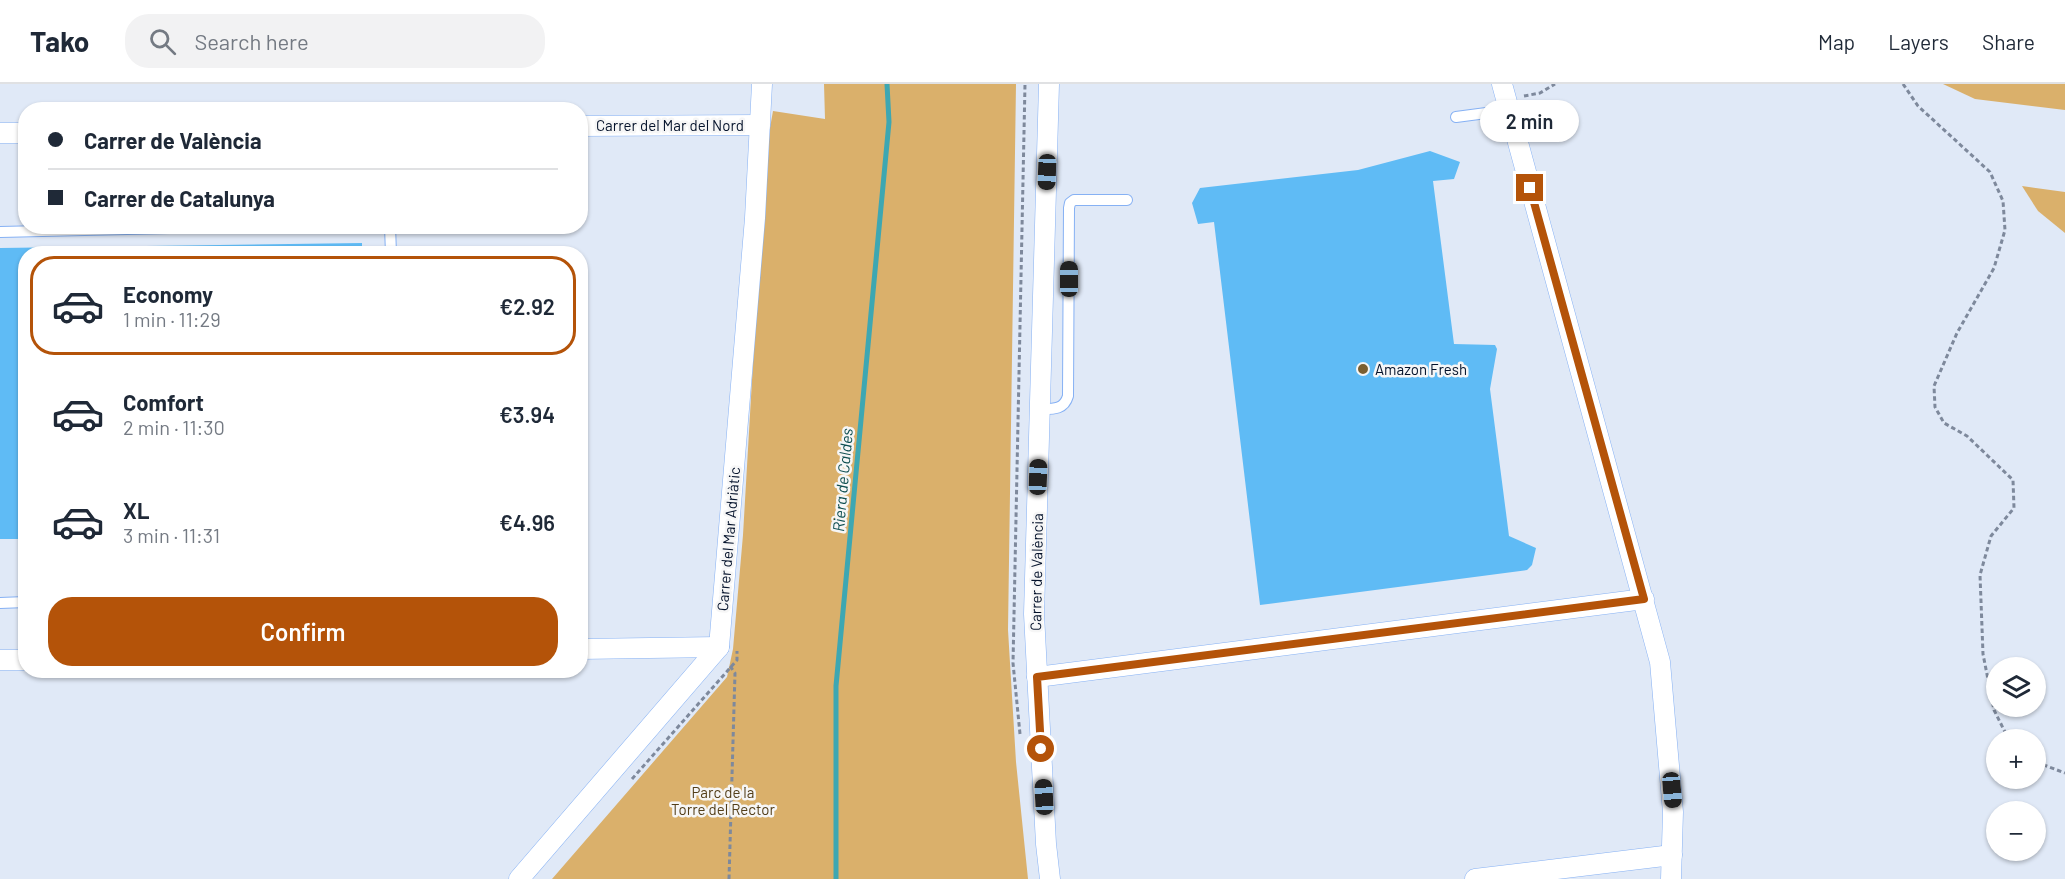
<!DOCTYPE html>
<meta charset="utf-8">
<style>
:root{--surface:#fff;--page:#f2f2f3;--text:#1f2937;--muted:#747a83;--line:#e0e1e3;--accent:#b45309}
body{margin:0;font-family:Barlow,sans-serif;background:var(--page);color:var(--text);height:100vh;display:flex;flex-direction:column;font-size:22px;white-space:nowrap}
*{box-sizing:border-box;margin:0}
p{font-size:20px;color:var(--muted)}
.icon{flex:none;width:33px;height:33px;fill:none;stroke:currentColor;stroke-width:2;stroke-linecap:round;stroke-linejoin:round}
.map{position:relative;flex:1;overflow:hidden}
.panel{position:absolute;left:18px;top:162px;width:570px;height:432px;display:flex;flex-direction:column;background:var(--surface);border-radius:24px;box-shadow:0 2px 4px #0004}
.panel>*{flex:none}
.top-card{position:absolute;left:18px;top:18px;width:570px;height:132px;border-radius:24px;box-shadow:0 2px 4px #0004;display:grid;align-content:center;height:132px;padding:0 30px;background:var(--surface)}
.controls{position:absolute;left:1986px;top:573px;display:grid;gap:12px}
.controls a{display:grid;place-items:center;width:60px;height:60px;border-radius:50%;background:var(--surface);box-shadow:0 2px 4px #0004;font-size:30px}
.end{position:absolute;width:27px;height:27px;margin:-14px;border:8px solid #b45309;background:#fff;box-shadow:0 0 0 3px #fff}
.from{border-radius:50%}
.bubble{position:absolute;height:42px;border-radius:21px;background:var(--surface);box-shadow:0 2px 4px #0004;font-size:20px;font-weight:600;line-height:42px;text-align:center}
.car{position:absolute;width:18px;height:36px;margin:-18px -9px;border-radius:8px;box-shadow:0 0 4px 2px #0007;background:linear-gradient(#222 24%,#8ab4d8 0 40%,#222 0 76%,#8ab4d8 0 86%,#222 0)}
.top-card b{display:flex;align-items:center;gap:21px;height:57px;font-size:22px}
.top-card b+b{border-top:2px solid var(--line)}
.top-card i{width:15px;height:15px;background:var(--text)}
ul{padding:10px 0 0;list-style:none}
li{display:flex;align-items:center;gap:18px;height:99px;margin:0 12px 9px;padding:0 18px;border:3px solid transparent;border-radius:24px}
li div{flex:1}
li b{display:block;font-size:22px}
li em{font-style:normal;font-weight:600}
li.selected{border-color:var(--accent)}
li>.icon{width:54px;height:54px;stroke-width:1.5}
.cta{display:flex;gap:12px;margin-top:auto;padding:12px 30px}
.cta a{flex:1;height:69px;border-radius:24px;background:var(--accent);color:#fff;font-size:24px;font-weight:600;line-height:69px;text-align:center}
header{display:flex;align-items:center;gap:36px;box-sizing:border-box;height:84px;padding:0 30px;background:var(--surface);border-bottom:2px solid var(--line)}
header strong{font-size:28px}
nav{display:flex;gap:33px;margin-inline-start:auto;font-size:21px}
.search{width:420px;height:54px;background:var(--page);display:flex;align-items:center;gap:15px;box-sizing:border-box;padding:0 21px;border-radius:24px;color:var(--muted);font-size:22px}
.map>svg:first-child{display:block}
.green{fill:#dab06b}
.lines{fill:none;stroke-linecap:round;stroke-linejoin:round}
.stream{stroke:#3ea7b2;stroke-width:5}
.building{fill:#5fbbf5}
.lane-casing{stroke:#86b1f4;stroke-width:12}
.street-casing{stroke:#86b1f4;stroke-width:21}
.path{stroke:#7e899c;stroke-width:3;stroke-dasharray:4.5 3;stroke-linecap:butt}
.lane{stroke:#fff;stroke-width:10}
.street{stroke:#fff;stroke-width:20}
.route{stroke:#b45309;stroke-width:8}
.poi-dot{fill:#7a5f31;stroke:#f6f6f6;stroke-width:2}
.labels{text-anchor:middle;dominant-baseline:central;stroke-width:5;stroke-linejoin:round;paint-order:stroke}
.street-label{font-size:15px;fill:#03112a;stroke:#f6f6f6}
.poi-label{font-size:15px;fill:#03112a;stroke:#f6f6f6;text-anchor:start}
.park-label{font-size:15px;fill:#533e19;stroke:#f6f6f6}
.water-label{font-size:16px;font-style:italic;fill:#0f4f51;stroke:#f6f6f6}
</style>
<header>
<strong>Tako</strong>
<div class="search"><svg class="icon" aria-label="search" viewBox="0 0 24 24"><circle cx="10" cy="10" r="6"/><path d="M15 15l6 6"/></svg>Search here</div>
<nav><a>Map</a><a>Layers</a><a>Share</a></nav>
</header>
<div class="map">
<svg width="2065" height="795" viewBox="0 0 2065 795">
<rect width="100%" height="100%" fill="#e0e9f7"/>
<g class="green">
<polygon points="824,0 1016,0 1008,546 1016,678 1028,795 552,795 727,593 733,565 743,451 765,72 773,27 825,35"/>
<polygon points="1943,0 2065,0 2065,26 1975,15"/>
<polygon points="2022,102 2065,108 2065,149 2038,127"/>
</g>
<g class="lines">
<polyline class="stream" points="836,795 836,602 889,38 887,0"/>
</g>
<g class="building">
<polygon points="1430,67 1460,78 1454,95 1433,97 1454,260 1495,261 1497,265 1490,305 1509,452 1536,464 1532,481 1527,486 1260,521 1214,138 1198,140 1192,119 1200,104 1358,86"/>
<polygon points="362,159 362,170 26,170 26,455 0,455 0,164"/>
<polygon points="580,385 583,385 586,439 580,439"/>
</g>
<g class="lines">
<defs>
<g id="lane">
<polyline points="1456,33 1509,26"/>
<polyline points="390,142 391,170"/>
<polyline points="0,148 254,142"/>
<path d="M1040 325C1053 325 1064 326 1068 312L1069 124 1070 119 1074 116H1127"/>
<polyline points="0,519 26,518"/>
</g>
<g id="street">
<polyline points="1049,0 1034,530 1046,760 1050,795"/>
<polyline points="1502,0 1660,578 1673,728 1671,795"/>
<polyline points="580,42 760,41"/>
<polyline points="0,49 26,49"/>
<polyline points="580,565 719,563"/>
<polyline points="0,576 26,576"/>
<polyline points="1037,593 1644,515"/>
<polyline points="519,795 719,563 755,134 762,0"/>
<polyline points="1475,795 1672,771"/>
</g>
</defs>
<use href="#lane" class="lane-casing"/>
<use href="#street" class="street-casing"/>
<g class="path">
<polyline points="1903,0 1918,22 1990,88 2003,117 2005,146 1994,184 1957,249 1934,302 1935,323 1944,339 1967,352 2013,396 2014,424 1991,452 1980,491 1983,570 1994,626 2009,656"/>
<polyline points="1524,12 1540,9 1555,0"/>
<polyline points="1020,650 1013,579 1025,0"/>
<polyline points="2036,678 2065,689"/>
<polyline points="632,695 737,576 737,567"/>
<polyline points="729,795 735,589 730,582"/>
</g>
<use href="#lane" class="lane"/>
<use href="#street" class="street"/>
</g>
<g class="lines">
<polyline class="route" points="1041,665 1037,593 1644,515 1530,104"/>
</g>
<circle class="poi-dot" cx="1363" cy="285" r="6"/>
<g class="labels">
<g class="street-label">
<text x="670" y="41">Carrer del Mar del Nord</text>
<text transform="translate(728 455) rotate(-85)">Carrer del Mar Adriàtic</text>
<text transform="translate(1036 488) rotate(-89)">Carrer de València</text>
</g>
<g class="poi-label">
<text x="1375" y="285">Amazon Fresh</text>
</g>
<g class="park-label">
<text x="723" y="708">Parc de la<tspan x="723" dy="17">Torre del Rector</tspan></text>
</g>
<g class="water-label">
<text transform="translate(842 396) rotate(-85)">Riera de Caldes</text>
</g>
</g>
</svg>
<div class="controls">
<a><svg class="icon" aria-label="layers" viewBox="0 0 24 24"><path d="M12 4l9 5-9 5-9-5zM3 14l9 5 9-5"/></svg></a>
<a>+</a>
<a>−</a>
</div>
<i class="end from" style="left:1041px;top:665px"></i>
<i class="end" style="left:1530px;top:104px"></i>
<div class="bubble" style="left:1480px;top:16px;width:99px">2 min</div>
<i class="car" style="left:1047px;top:88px;rotate:182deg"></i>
<i class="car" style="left:1069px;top:195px;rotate:0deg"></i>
<i class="car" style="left:1038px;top:393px;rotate:2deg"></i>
<i class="car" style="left:1672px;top:706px;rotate:175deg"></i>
<i class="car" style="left:1044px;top:713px;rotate:357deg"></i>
<div class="top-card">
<b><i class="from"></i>Carrer de València</b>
<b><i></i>Carrer de Catalunya</b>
</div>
<section class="panel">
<ul>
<li class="selected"><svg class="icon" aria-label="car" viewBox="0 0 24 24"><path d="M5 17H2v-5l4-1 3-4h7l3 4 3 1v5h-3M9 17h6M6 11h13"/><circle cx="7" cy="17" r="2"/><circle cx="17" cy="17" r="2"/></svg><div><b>Economy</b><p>1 min · 11:29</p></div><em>€2.92</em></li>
<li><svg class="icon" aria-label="car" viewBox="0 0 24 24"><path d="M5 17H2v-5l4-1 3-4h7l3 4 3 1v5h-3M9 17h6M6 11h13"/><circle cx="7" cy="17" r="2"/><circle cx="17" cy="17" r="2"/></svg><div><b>Comfort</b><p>2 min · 11:30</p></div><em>€3.94</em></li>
<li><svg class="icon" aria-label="car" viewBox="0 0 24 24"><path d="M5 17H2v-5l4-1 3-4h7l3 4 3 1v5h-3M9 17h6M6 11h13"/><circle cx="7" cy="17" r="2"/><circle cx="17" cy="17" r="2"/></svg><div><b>XL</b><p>3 min · 11:31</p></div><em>€4.96</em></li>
</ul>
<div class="cta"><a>Confirm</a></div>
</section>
</div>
